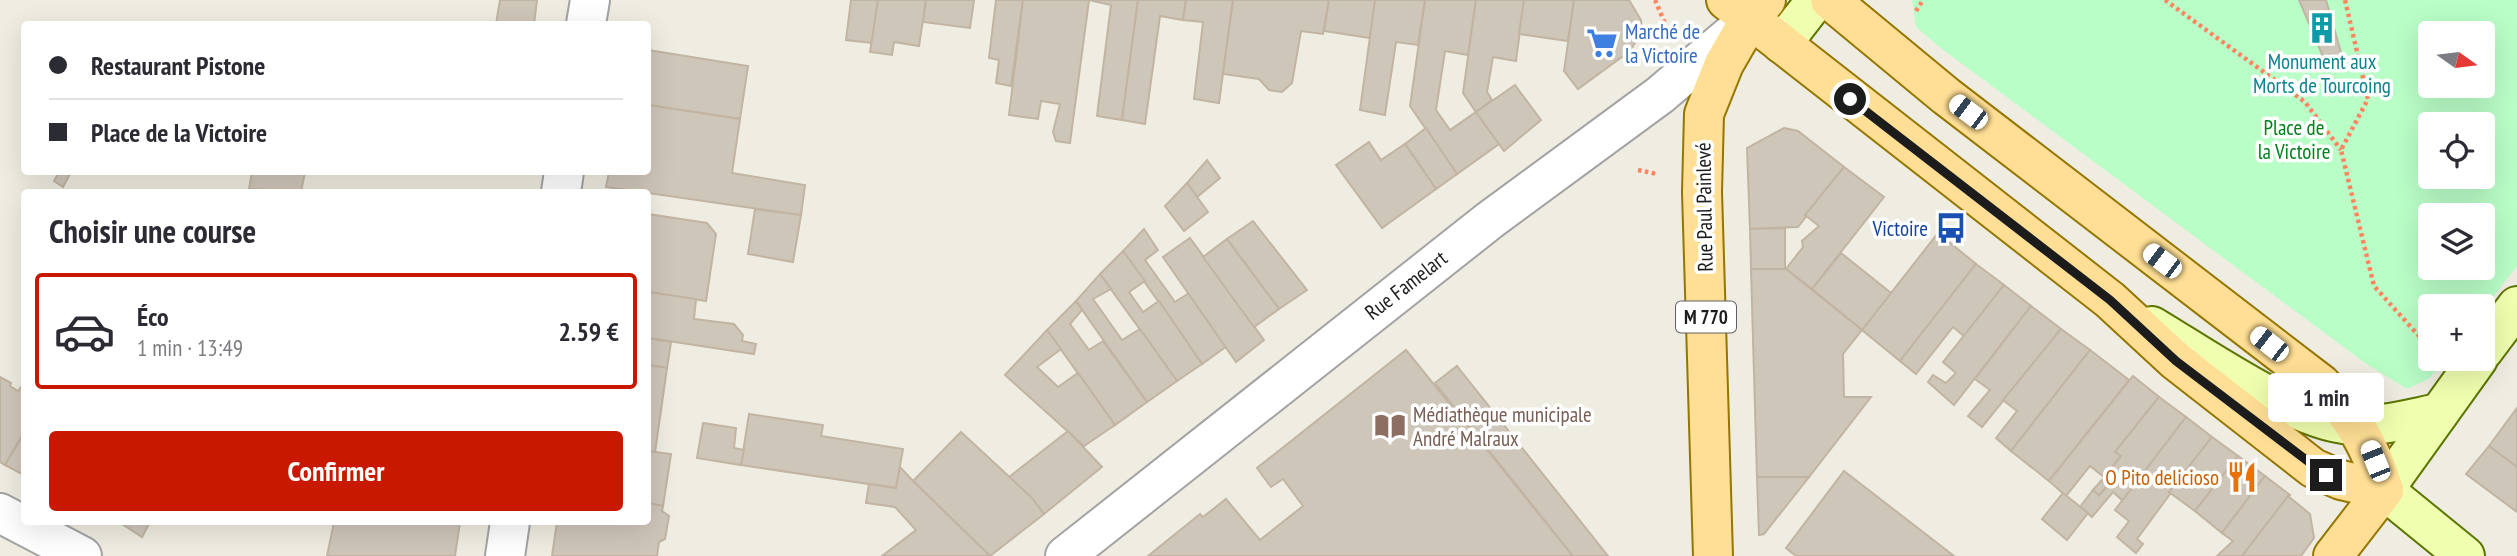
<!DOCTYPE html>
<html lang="fr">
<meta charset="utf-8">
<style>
:root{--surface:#fff;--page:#f2f2f3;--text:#2b2b33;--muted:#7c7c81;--line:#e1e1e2;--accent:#c81900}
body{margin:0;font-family:"PT Sans Narrow",sans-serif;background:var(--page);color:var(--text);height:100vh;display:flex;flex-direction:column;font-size:26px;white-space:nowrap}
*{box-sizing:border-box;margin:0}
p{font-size:23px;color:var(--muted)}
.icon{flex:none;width:38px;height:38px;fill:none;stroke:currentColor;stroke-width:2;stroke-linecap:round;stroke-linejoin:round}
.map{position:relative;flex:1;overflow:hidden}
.sheet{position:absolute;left:21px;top:189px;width:630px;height:336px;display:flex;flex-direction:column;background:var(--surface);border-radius:7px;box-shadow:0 7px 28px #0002}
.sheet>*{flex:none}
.top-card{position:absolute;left:21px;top:21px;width:630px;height:154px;border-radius:7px;box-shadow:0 7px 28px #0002;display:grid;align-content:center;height:154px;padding:0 28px;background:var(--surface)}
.needle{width:46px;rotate:104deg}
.buttons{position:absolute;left:2418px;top:21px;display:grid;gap:14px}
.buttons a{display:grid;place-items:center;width:77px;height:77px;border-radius:7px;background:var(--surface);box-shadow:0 7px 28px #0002;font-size:35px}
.end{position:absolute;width:32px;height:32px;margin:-16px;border:9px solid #1c1c1c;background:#fff;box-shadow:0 0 0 4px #fff}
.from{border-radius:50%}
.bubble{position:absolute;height:49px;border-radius:7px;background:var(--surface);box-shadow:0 7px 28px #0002;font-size:23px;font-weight:600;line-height:49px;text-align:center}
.car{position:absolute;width:21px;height:42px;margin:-21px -10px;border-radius:9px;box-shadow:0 0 5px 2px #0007;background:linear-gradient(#fff 24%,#345 0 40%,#fff 0 76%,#345 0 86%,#fff 0)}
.top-card b{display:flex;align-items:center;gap:24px;height:66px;font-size:26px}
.top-card b+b{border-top:2px solid var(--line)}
.top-card i{width:18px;height:18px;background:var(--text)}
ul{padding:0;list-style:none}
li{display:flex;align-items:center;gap:21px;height:116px;margin:0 14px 10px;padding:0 14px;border:4px solid transparent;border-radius:7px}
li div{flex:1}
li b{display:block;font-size:26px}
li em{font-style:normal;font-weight:600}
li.current{border-color:var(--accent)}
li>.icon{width:63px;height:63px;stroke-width:1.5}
h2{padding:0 28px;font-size:32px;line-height:84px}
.button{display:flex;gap:14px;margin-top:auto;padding:14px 28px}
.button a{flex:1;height:80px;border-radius:7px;background:var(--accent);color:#fff;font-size:28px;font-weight:600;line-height:80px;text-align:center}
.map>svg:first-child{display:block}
.park{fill:#b9fdc7;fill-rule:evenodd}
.building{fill:#cfc6ba;stroke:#c1b4a2;stroke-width:2}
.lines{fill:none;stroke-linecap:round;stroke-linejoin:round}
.street-casing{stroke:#a3a3a3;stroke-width:42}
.secondary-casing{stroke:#5b7600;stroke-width:42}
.primary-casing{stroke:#947600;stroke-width:42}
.path{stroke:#ff8561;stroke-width:4.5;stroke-dasharray:3.5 3.5;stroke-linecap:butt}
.street{stroke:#fff;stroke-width:38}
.secondary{stroke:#f0feaf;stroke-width:38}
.primary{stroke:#ffdf95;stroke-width:38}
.route{stroke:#1c1c1c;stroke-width:9}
.labels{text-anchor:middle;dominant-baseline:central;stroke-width:7;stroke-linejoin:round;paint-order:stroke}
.shield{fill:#fff;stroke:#606060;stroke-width:2}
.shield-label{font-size:19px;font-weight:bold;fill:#1c1c1c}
.shop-label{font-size:21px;fill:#366cbe;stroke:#fff;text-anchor:start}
.culture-label{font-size:21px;fill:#0d838f;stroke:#fff}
.park-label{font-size:21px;fill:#03811d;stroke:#fff}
.street-label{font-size:21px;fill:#1c1c1c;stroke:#fff}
.transit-label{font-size:21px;fill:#164399;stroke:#fff;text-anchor:end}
.education-label{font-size:21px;fill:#785e54;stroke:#fff;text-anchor:start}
.food-label{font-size:21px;fill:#c56008;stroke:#fff;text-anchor:end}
</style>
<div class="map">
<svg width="2517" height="556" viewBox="0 0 2517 556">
<rect width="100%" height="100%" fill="#efece1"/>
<path class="park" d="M1912 0H2517V266L2483 310V306H2431V359H2445L2430 378 2407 389 2365 363 1942 49 1916 27ZM2431 33H2483V86H2431ZM2431 124H2483V177H2431ZM2431 215H2483V268H2431Z"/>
<g class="building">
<polygon points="500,0 537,0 534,24 496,24"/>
<polygon points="851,0 878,0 872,43 846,40"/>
<polygon points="878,0 926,0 919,46 894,42 892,55 870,52"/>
<polygon points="926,0 974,0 970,28 923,22"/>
<polygon points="996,0 1023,0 1011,86 996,83 999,60 989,58"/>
<polygon points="1023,0 1089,0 1070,143 1056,141 1053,132 1060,104 1041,101 1038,119 1009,115"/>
<polygon points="1089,0 1138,0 1122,120 1097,116 1111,5"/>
<polygon points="1138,0 1186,0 1183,20 1160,16 1145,124 1122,120"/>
<polygon points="1186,0 1233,0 1219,103 1194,99 1203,22 1183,20"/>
<polygon points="1233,0 1329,0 1323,34 1301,31 1292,83 1282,92 1269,90 1259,79 1223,74"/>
<polygon points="1329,0 1375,0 1370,38 1324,31"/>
<polygon points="1375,0 1425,0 1418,45 1396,42 1385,115 1360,110"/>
<polygon points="1425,0 1476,0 1468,55 1445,51 1436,110 1450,130 1476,112 1499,144 1457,174 1410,106"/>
<polygon points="1476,0 1524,0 1516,61 1493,57 1487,92 1492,100 1476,112 1463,93"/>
<polygon points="1524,0 1574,0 1568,41 1519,34"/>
<polygon points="1574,0 1629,0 1641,20 1642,31 1630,51 1578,89 1564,71"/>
<polygon points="2299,0 2326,0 2342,56 2329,71"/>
<polygon points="648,50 748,66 740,119 648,105"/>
<polygon points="1515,85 1541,120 1504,151 1476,112"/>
<polygon points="648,105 740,119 732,173 805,185 801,215 606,187 609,172 648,172"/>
<polygon points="1426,128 1457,174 1436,189 1405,144"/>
<polygon points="1784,128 1798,131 1844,167 1798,227 1750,229 1747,148"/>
<polygon points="1369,142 1381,160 1405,144 1436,189 1382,228 1336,165"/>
<polygon points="1207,160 1220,178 1197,197 1187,183"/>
<polygon points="1844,167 1884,197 1812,289 1786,269 1803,247 1802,241 1819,226 1805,215"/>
<polygon points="59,172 71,172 63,187 54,181"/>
<polygon points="252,172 305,172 301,192 249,189"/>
<polygon points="1187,183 1208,212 1184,231 1165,206"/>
<polygon points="755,209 801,215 793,262 748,254"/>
<polygon points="648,214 707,223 716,234 706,301 648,292"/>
<polygon points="1253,221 1307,290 1279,309 1227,239"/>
<polygon points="1785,228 1785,269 1751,269 1750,229"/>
<polygon points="1144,229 1158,250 1145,260 1175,302 1189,293 1227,346 1202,364 1123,251"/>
<polygon points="1938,233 1976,264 1900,361 1862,330"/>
<polygon points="1190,238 1264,340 1236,362 1163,257"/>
<polygon points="1227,239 1279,309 1254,327 1203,257"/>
<polygon points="1123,251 1145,281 1129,292 1143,312 1159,301 1202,364 1177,381 1100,274"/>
<polygon points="1841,253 1891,293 1862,330 1812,289"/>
<polygon points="1976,264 2004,285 1964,336 1953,327 1916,374 1900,361"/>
<polygon points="1751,269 1786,269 1862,330 1843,354 1844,397 1871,397 1809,477 1757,477"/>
<polygon points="1100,274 1111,289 1093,299 1122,340 1140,329 1177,381 1147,402 1076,301"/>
<polygon points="2004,285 2031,306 1954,405 1928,382 1933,375 1946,383 1956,373 1943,362"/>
<polygon points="648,292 696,299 694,319 734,324 743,335 742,341 756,344 754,354 648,338"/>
<polygon points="1076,301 1082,310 1070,324 1089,350 1103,341 1147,402 1115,425 1047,330"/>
<polygon points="2031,306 2061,329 1982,427 1968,416 1990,390 1975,379"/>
<polygon points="2061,329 2090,350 2011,451 1996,438 2017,411 2003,400"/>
<polygon points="1047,330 1061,349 1037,367 1058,387 1078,373 1115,425 1084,446 1005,375"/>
<polygon points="648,338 671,342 667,368 648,365"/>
<polygon points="1406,350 1573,556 1148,556 1200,514 1203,517 1226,499 1260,540 1303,506 1283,479 1271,487 1257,468"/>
<polygon points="2090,350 2129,380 2049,481 2011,451"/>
<polygon points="648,365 667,368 655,452 648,451"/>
<polygon points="1457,366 1608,556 1573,556 1435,383"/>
<polygon points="2133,376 2159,397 2115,452 2121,456 2104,477 2090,466 2066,496 2049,481"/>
<polygon points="0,377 11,383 10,386 18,391 21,387 24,389 24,432 5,465 0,462"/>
<polygon points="2159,397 2186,417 2123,501 2113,492 2092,517 2080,507 2093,490 2099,495 2107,486 2101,481 2121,456 2115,452"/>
<polygon points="2517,408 2517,467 2489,446"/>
<polygon points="749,414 823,425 821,436 903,449 896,488 741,465"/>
<polygon points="2186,417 2212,437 2137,539 2143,544 2136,553 2117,537 2129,521 2115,510"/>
<polygon points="703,423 736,428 734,448 744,450 741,465 697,458"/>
<polygon points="1068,431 1102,467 1044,514 1009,477"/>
<polygon points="961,432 1032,498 1044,514 990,556 913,481"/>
<polygon points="2212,437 2238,456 2195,511 2169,492"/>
<polygon points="20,440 24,441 24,475 5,465"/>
<polygon points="2489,446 2517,467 2517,512 2466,474"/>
<polygon points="648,451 671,454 663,506 648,503"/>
<polygon points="2238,456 2265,476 2222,533 2195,511"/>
<polygon points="900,467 913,481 990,556 882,556 916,530 895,507 866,503 869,484 896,488"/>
<polygon points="1844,471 1954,556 1796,556 1786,548"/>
<polygon points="2265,476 2290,495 2242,556 2217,556 2233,541 2222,533"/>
<polygon points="1757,477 1809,477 1764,534 1759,535"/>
<polygon points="2101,481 2107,486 2099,495 2093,490"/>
<polygon points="2063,493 2088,513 2067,540 2042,519"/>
<polygon points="2288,496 2310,514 2314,538 2301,556 2242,556"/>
<polygon points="648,503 663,506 662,511 669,516 665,539 659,542 657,556 552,556 557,522 648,522"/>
<polygon points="119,522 150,522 142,537"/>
<polygon points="334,522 460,522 455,556 327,556"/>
</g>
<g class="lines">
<defs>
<g id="street">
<polyline points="586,24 590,0"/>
<polyline points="561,192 564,172"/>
<polyline points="0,513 82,556"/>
<polyline points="505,556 510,522"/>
<polyline points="1065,556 1490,220 1660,95 1746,22"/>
</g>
<g id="secondary">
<polyline points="1782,44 1816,0"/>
<path d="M2152 326C2199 354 2290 417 2343 424 2374 429 2408 419 2439 413"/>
<polyline points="2483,351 2517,306"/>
<polyline points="2465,556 2384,490 2478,359"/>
</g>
<g id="primary">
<polyline points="1726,0 2110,300 2176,361 2313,468 2341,480 2384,490"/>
<path d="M1830 0 1946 96 2321 384C2353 415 2371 448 2384 490"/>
<polyline points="1713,556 1702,192 1704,114 1724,64 1750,19 1766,0"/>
<polyline points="2333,556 2384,490"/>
</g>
</defs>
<use href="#street" class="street-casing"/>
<use href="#secondary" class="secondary-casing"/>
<use href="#primary" class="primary-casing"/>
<g class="path">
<polyline points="1655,0 1667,28"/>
<polyline points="2165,0 2305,102 2341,150"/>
<polyline points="2345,0 2368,99 2341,150 2374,286 2428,346"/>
<polyline points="1916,11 1923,0"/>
<polyline points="1638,170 1657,174"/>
</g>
<use href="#street" class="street"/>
<use href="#secondary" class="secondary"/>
<use href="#primary" class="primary"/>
</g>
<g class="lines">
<polyline class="route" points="1850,99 2110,300 2176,361 2326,475"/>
</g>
<defs>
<symbol id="building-bare" viewBox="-9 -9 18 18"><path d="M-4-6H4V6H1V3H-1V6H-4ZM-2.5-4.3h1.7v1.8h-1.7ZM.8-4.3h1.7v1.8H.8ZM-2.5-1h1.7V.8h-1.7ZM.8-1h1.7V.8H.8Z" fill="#0f9aa8" stroke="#fff" stroke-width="2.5" paint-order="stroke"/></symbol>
<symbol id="supermarket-bare" viewBox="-9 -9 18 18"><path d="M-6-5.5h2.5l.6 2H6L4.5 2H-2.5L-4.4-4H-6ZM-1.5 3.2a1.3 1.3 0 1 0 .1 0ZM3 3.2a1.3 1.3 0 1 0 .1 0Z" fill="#3f7fe0" stroke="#fff" stroke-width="2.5" paint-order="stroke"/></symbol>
<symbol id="bus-bare" viewBox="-9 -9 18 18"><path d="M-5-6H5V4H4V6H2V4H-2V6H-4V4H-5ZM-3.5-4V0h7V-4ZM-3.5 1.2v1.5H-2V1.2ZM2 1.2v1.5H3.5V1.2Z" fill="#1a4fb4" stroke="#fff" stroke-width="2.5" paint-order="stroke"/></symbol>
<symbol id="library-bare" viewBox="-9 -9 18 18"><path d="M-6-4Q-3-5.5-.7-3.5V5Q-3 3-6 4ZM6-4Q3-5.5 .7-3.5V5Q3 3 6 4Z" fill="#8d6e63" stroke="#fff" stroke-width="2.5" paint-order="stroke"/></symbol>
<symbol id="restaurant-bare" viewBox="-9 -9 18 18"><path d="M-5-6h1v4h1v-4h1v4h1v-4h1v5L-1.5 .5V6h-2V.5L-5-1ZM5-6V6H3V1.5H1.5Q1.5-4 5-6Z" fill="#e8710a" stroke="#fff" stroke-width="2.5" paint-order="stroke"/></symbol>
</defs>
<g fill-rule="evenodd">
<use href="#building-bare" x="2300" y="6" width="44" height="44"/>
<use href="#supermarket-bare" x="1580" y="21" width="44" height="44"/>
<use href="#bus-bare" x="1929" y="206" width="44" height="44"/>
<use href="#library-bare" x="1368" y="404" width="44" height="44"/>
<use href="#restaurant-bare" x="2220" y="455" width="44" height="44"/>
</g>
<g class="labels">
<rect class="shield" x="1676" y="301.5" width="60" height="31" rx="5"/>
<g class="shield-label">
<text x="1706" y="317">M 770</text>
</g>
<g class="shop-label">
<text x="1625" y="31">Marché de<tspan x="1625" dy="24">la Victoire</tspan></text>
</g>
<g class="culture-label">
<text x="2322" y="61">Monument aux<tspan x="2322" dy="24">Morts de Tourcoing</tspan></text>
</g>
<g class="park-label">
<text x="2294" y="127">Place de<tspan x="2294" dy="24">la Victoire</tspan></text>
</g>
<g class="street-label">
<text transform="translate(1704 207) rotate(-91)">Rue Paul Painlevé</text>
<text transform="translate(1406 285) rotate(-38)">Rue Famelart</text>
</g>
<g class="transit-label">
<text x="1928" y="228">Victoire</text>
</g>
<g class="education-label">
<text x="1413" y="414">Médiathèque municipale<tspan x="1413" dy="24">André Malraux</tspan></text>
</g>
<g class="food-label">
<text x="2219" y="477">O Pito delicioso</text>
</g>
</g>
</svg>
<div class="buttons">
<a><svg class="needle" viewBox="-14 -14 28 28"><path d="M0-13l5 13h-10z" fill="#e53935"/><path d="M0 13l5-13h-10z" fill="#7c7c81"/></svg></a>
<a><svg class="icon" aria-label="locate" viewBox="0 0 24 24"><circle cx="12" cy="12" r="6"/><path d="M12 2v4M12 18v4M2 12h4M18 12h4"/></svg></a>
<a><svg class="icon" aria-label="layers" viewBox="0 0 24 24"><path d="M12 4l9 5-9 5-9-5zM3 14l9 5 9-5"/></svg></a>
<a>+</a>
</div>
<i class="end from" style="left:1850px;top:99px"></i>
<i class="end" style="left:2326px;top:475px"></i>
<div class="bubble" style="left:2268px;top:373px;width:116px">1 min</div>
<i class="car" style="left:1968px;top:112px;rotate:307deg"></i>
<i class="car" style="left:2162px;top:261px;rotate:307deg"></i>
<i class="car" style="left:2269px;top:344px;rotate:308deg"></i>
<i class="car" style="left:2375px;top:461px;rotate:338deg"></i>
<div class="top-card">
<b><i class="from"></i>Restaurant Pistone</b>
<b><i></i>Place de la Victoire</b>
</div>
<section class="sheet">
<h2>Choisir une course</h2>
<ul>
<li class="current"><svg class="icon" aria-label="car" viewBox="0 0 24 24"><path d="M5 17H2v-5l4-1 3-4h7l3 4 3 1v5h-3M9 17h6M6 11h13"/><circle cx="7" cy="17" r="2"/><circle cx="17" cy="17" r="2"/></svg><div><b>Éco</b><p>1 min · 13:49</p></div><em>2.59 €</em></li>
</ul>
<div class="button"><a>Confirmer</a></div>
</section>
</div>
